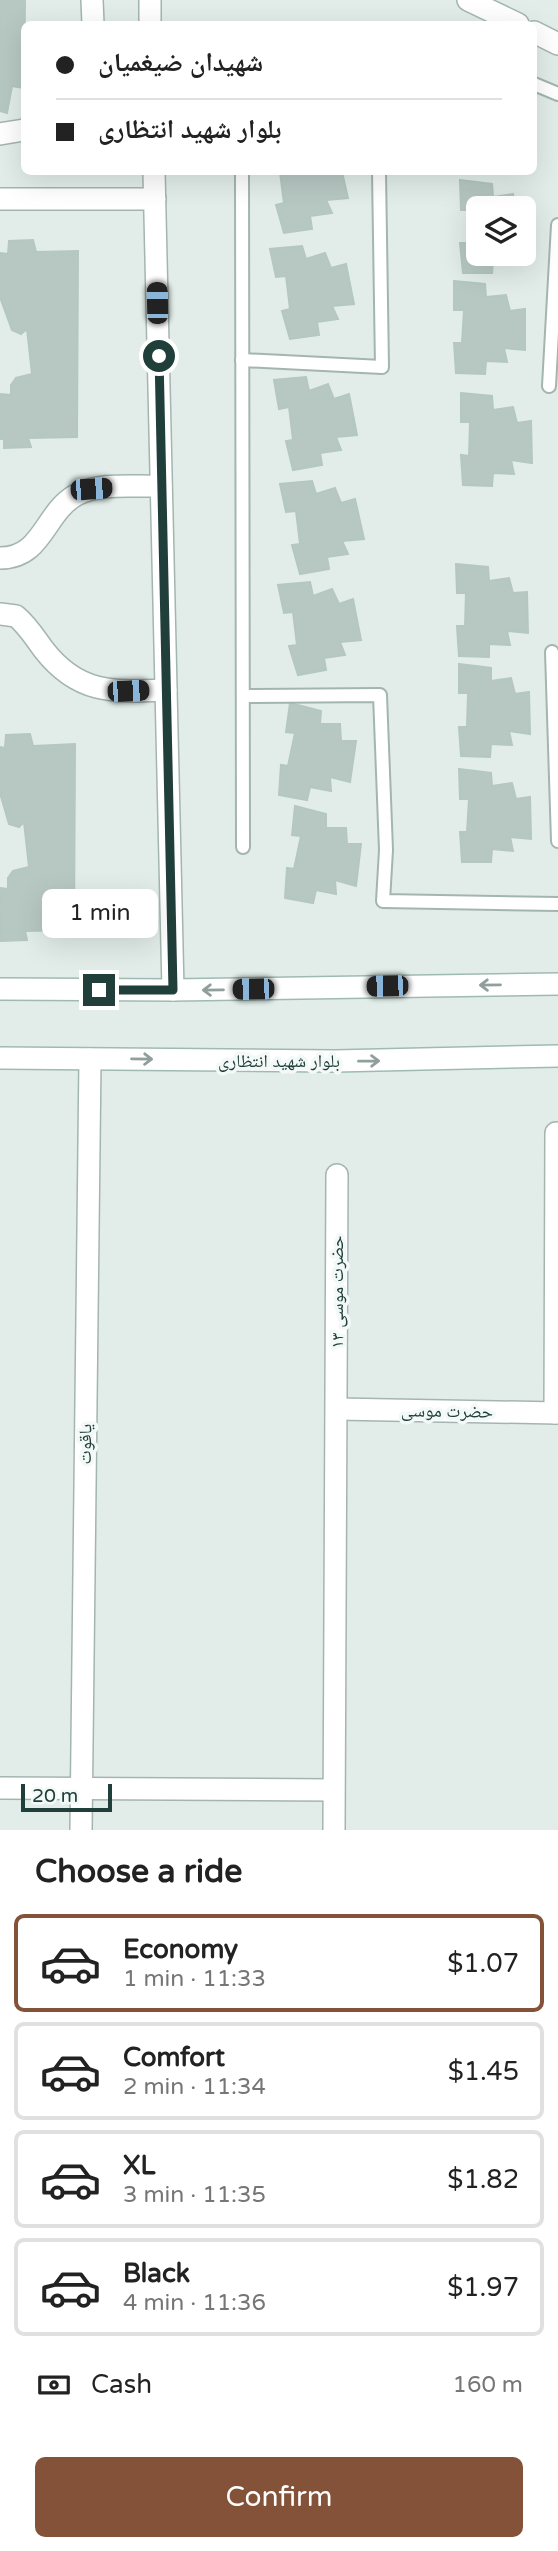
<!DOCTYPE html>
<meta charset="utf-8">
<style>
:root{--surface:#fff;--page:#f6f6f6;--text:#222;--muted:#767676;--line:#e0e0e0;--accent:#835238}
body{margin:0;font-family:"Varela Round","Noto Naskh Arabic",sans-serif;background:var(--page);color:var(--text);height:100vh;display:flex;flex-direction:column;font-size:26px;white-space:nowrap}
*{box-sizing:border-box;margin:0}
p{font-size:23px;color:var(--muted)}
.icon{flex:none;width:38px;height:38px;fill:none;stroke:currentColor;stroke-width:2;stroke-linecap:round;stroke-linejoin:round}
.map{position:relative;height:1830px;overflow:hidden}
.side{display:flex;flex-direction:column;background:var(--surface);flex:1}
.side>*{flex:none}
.hud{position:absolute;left:21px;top:21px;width:516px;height:154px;border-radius:10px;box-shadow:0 7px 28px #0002;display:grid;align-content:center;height:154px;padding:0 35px;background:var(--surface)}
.tools{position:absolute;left:466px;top:196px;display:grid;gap:14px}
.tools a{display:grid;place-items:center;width:70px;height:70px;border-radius:10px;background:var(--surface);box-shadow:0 7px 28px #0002;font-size:35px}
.scale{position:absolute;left:21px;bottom:18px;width:91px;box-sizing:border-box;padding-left:7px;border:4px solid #213f3a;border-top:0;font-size:19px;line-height:24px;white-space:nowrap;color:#213f3a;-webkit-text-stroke:5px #f3f9f7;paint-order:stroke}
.end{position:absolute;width:32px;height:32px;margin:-16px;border:9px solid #213f3a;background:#fff;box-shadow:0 0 0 4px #fff}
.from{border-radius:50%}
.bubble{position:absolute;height:49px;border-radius:10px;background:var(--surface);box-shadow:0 7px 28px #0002;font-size:23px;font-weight:600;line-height:49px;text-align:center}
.car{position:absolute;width:21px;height:42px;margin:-21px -10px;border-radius:9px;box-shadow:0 0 5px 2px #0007;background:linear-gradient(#222 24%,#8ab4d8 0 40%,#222 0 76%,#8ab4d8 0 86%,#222 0)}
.hud b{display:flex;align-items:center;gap:24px;height:66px;font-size:26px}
.hud b+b{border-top:2px solid var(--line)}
.hud i{width:18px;height:18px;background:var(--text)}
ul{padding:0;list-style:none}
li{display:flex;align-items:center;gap:21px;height:98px;margin:0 14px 10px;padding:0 21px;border:4px solid var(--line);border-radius:10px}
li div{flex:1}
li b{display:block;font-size:26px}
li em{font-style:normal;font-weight:600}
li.selected{border-color:var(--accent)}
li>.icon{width:63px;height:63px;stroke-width:1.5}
h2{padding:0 35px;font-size:32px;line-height:84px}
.pay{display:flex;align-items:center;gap:18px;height:77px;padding:0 35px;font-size:26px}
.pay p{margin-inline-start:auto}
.action{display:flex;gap:14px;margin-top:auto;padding:14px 35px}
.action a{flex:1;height:80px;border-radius:10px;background:var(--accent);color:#fff;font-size:28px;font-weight:600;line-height:80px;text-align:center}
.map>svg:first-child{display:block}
.building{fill:#b7c8c3;stroke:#b4c7c1;stroke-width:2}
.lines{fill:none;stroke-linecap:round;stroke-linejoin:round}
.lane-casing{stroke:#a4b5b1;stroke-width:16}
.street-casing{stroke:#a4b5b1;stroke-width:24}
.secondary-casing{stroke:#9fbab3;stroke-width:24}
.lane{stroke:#fff;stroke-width:12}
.street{stroke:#fff;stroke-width:21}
.secondary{stroke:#fff;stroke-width:21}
.oneway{stroke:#909f9c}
.route{stroke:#213f3a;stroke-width:9}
.labels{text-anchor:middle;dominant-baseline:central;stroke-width:7;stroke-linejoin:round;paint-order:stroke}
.street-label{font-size:18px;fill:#213f3a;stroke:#f3f9f7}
</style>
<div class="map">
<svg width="558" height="1830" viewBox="0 0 558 1830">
<rect width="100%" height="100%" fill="#e2ede9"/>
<g class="building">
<polygon points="0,0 25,0 24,88 12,86 7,113 0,111"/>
<polygon points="280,172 342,172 348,198 326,200 332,213 310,216 312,229 284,233 276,205 284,203"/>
<polygon points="460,180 492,184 493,197 513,194 516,208 478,208 478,254 512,254 513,262 493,261 492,273 463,273 460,243 468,243 470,210 461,210"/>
<polygon points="523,209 531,209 532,250 523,249"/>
<polygon points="33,240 36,252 78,251 77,437 28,438 31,447 4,448 4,439 0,439 0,394 11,395 11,385 16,378 32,374 27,329 21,334 12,330 0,297 0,253 8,254 9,241"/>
<polygon points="302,246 306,259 325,253 331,268 346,264 354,304 332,306 338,319 317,322 319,335 290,339 282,311 290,309 286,276 276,277 270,249"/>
<polygon points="454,281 485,284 486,297 506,295 510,311 525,309 525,350 504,348 507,362 486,361 485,374 456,373 454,343 462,343 464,310 454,310"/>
<polygon points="306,377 309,391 328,384 334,399 349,394 357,435 336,437 341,450 320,453 322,465 293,470 286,441 293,440 289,407 279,409 274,380"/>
<polygon points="461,393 492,396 493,410 513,407 517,423 531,421 532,463 511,460 514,474 493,473 492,486 463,485 461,455 469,456 470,422 461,422"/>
<polygon points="312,481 316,494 335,488 341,503 355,499 364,539 342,541 348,554 327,557 329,569 300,574 292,545 300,544 296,511 286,512 280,484"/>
<polygon points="456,564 488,567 489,581 509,578 513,593 527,592 528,633 507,631 510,645 489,644 489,657 459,656 457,626 465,626 466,593 457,593"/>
<polygon points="310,582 313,596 332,589 339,604 353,599 361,640 340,642 345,655 324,658 326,670 298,675 289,646 297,645 293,612 284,613 278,585"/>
<polygon points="459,664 491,668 491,681 511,678 515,694 529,692 530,734 509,731 512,745 491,744 490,757 461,756 459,727 467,727 468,693 459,693"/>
<polygon points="290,703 321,711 320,724 340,724 341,741 356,741 350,782 330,777 331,791 310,787 307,800 279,795 281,765 288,766 295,733 286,732"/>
<polygon points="30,734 33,746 75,744 74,930 25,931 27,940 1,941 0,888 8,889 8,878 13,871 29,867 24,822 19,827 9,824 0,793 0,747 5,748 6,735"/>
<polygon points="459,769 491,773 492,786 512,783 516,799 530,797 531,839 510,837 513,851 492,849 491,862 462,862 460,832 467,832 469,799 460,799"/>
<polygon points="295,806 326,814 326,828 346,828 347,844 361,844 356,886 335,880 336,894 316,890 313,903 285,898 287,868 294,869 301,836 292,835"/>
</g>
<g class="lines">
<defs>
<g id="lane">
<polyline points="534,84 558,94"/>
<polyline points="242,172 243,847"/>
<polyline points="242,360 382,367 379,172"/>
<polyline points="549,386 558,225"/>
<polyline points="552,652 558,841"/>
<polyline points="243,696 380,695 386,850 383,901 558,904"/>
</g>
<g id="street">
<polyline points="92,0 93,24"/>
<polyline points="150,0 150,24"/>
<polyline points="468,0 518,24"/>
<polyline points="534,32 558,44"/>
<polyline points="0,134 24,130"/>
<polyline points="154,172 173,990"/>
<polyline points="0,199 155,199"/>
<path d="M0 558C43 558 44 513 76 495 99 482 135 487 161 486"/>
<path d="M0 614 16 616C28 626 35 638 44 650 79 695 115 692 166 690"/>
<polyline points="337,1409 558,1413"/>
<polyline points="555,1413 556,1133"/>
<polyline points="0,1788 333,1790"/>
<polyline points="81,1830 90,1059"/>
<polyline points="334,1830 337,1175"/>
</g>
<g id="secondary">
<polyline points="0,989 173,990 558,984"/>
<polyline points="0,1058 335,1061 558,1056"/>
</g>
</defs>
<use href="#lane" class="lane-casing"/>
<use href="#street" class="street-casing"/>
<use href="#secondary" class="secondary-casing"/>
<use href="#lane" class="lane"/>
<use href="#street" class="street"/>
<use href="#secondary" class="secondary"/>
</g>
<defs><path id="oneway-shaft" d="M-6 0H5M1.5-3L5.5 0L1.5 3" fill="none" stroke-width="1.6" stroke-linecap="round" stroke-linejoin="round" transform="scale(1.75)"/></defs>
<g class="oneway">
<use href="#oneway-shaft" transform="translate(490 985) rotate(179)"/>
<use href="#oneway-shaft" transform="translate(213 990) rotate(179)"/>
<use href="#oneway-shaft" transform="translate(142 1059) rotate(1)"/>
<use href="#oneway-shaft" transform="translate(369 1061) rotate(-1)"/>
</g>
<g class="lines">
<polyline class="route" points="99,990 173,990 159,356"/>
</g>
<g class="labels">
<g class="street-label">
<text x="279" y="1061">بلوار شهید انتظاری</text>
<text transform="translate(337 1292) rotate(-90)">حضرت موسی ۱۳</text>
<text transform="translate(447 1411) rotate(1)">حضرت موسی</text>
<text transform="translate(85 1444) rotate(-89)">یاقوت</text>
</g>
</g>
</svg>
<div class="tools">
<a><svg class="icon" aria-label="layers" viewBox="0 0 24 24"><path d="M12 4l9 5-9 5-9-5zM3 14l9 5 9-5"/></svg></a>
</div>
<div class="scale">20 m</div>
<i class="end from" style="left:159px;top:356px"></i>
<i class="end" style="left:99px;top:990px"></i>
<div class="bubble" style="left:42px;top:889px;width:116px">1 min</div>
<i class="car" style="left:157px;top:303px;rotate:359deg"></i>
<i class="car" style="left:91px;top:489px;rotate:86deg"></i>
<i class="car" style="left:128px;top:691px;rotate:88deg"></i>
<i class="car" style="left:387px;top:986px;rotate:269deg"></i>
<i class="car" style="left:253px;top:989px;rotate:269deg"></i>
<div class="hud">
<b><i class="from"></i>شهیدان ضیغمیان</b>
<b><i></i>بلوار شهید انتظاری</b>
</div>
</div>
<section class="side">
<h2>Choose a ride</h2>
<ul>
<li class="selected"><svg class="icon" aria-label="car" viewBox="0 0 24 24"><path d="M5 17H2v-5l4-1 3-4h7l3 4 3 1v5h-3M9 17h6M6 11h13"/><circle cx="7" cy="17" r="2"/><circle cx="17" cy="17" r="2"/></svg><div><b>Economy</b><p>1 min · 11:33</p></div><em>$1.07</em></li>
<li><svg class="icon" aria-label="car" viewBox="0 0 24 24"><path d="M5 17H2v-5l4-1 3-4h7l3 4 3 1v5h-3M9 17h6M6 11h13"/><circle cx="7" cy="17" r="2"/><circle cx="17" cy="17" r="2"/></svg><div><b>Comfort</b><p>2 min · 11:34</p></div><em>$1.45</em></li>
<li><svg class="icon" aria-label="car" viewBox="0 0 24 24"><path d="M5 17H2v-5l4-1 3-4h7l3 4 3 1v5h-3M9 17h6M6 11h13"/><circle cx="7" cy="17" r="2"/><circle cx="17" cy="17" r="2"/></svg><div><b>XL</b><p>3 min · 11:35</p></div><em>$1.82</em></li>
<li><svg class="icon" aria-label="car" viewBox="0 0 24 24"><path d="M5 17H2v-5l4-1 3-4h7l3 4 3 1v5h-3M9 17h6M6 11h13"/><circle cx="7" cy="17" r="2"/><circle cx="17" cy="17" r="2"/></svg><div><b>Black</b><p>4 min · 11:36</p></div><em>$1.97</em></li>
</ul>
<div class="pay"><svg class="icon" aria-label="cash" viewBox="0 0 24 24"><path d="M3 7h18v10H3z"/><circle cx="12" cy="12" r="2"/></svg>Cash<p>160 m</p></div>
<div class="action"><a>Confirm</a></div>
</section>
